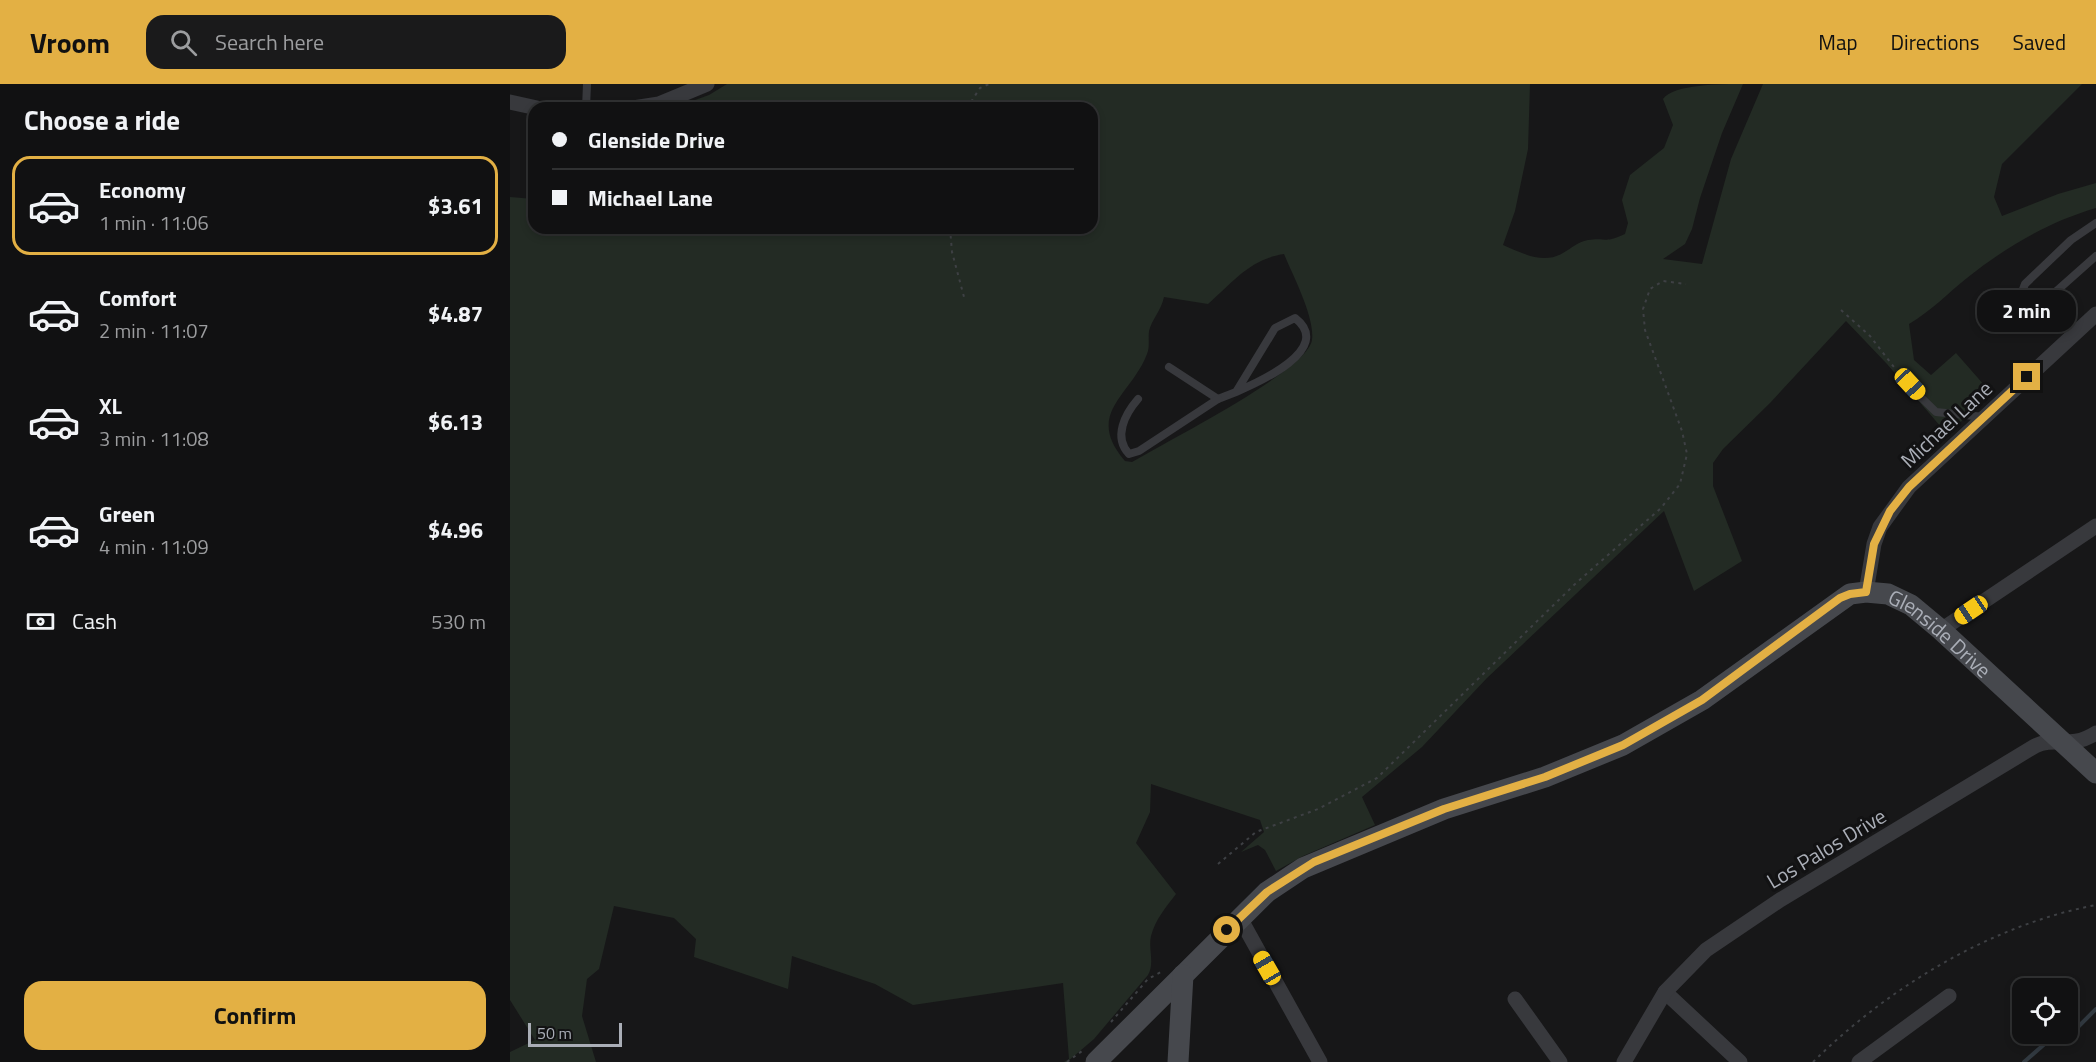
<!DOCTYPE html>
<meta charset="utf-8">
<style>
:root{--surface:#111112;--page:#1a1a1b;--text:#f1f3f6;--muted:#9c9d9f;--line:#303132;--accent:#e3b044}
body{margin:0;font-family:"Titillium Web",sans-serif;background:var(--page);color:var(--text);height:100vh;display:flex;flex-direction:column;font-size:22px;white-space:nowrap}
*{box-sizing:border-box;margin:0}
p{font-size:20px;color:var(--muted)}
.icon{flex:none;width:33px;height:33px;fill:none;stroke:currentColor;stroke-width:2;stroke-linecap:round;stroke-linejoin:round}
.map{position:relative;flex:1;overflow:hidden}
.sheet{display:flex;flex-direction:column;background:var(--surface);width:510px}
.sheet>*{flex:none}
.hud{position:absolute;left:18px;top:18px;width:570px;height:132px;border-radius:18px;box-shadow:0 3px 9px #0003,0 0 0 2px var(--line);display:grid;align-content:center;height:132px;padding:0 24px;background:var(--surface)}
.fabs{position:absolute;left:1502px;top:894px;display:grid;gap:12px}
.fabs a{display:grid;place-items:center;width:66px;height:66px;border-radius:12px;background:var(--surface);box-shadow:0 3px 9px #0003,0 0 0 2px var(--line);font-size:30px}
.scale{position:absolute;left:18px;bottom:15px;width:94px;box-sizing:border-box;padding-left:6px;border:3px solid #aaaeb7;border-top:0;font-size:16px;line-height:21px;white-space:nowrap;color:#aaaeb7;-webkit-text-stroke:4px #121213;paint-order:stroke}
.end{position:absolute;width:27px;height:27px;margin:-14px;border:8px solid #e3b044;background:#111;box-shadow:0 0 0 3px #111}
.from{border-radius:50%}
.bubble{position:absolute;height:42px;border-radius:18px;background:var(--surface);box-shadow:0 3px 9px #0003,0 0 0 2px var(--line);font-size:20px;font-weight:700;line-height:42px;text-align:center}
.car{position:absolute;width:18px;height:36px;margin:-18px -9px;border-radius:8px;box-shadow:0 0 4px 2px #0007;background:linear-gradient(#f5c518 24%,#345 0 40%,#f5c518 0 76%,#345 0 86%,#f5c518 0)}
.hud b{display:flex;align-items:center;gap:21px;height:57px;font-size:22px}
.hud b+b{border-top:2px solid var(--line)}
.hud i{width:15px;height:15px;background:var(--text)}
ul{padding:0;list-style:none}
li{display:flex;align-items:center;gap:18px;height:99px;margin:0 12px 9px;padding:0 12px;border:3px solid transparent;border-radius:18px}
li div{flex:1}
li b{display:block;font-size:22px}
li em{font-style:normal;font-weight:700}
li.selected{border-color:var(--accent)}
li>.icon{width:54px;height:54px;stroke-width:1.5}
h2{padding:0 24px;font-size:27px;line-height:72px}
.pay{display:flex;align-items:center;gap:15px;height:66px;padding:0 24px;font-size:22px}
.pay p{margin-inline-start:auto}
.primary-button{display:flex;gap:12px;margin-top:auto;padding:12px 24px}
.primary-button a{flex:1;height:69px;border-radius:18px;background:var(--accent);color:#111;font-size:24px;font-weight:700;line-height:69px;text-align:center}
header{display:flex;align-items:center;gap:36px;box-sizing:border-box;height:84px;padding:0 30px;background:var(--accent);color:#111}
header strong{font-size:28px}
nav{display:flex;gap:33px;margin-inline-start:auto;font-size:21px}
.search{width:420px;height:54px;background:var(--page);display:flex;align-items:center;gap:15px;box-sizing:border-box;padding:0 21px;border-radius:18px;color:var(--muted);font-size:22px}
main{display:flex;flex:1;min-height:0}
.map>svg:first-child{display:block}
.green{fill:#232b24;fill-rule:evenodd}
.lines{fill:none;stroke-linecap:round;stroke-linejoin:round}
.stream{stroke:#313940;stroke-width:4}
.path{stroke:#3e4044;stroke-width:2;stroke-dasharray:3 4.5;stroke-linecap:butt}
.lane{stroke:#38393d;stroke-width:8}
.street{stroke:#38393d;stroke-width:15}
.secondary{stroke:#46484d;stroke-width:21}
.route{stroke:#e3b044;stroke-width:8}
.labels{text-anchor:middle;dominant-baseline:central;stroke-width:6;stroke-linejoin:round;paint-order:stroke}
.street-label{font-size:21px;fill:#aaaeb7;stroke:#121213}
</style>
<header>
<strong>Vroom</strong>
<div class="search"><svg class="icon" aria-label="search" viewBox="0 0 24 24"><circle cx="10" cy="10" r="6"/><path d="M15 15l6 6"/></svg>Search here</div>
<nav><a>Map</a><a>Directions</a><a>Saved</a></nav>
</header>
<main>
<section class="sheet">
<h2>Choose a ride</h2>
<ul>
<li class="selected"><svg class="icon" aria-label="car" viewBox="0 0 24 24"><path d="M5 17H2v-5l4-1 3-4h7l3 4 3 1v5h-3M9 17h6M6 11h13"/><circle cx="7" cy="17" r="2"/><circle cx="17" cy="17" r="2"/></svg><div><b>Economy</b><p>1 min · 11:06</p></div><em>$3.61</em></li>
<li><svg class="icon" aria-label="car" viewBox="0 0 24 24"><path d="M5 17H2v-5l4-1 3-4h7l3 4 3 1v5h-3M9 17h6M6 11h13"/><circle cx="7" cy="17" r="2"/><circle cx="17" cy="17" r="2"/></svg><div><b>Comfort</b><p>2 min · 11:07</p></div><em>$4.87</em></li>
<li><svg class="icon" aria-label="car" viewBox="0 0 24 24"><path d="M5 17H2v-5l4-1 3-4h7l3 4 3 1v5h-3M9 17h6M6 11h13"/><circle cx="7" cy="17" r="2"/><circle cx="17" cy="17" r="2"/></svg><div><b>XL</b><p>3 min · 11:08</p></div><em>$6.13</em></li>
<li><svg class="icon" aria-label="car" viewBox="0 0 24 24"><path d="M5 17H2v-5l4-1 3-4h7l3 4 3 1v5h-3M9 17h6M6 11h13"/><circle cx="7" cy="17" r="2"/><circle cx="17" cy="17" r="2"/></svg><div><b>Green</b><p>4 min · 11:09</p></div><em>$4.96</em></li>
</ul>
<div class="pay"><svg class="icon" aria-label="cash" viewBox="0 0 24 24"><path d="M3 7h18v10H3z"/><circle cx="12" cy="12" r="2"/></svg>Cash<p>530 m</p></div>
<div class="primary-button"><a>Confirm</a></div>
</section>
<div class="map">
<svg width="1586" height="978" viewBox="0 0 1586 978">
<rect width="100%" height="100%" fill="#171718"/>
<path class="green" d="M217 0H1020L1018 65 1005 127 993 161C1012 169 1033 181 1053 169 1062 164 1067 158 1078 156 1097 153 1094 160 1115 150L1118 139 1112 116 1120 91 1154 64 1163 41 1153 15C1164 0 1211 0 1233 0L1212 49 1190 114 1182 145 1175 160 1153 175 1192 180 1221 75 1253 0H1572L1492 80 1484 113 1492 132 1548 110 1586 99V124C1538 138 1496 163 1457 194 1437 210 1421 227 1399 240L1404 276 1421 291 1446 269 1482 310 1437 350 1377 280 1336 237 1260 319 1213 365 1203 379V402L1232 477 1184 507 1154 427 977 594 912 663 852 713 865 741 793 772 766 787 755 766 748 761 731 768 754 748 750 736 641 700 640 728 626 759 666 810C656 823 645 836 641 852 638 865 645 879 638 891L584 955 557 978H554L559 975 553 899 403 921 365 900 282 872 278 905 184 873 186 855 164 834 104 822 89 885 77 895 72 932 86 978H0V968L25 956 0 916V113L24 115V144H582V24H163L199 11ZM774 170C783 192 805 233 802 256 798 285 667 352 638 369L622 378 615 377C574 329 621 312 637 270 640 263 638 254 639 247 642 235 651 227 654 213L698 220C723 198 740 175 774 170Z"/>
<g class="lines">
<g class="stream">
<polyline points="1557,946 1568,943 1586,925"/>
<polyline points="1514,978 1546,950"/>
</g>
<g class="path">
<polyline points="457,24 470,4 479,0"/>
<polyline points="440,144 442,168 454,213"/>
<polyline points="1331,226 1360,252 1387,287"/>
<polyline points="708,780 746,748 808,725 867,694 1064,501 1151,424 1170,400 1177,370 1172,347 1135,246 1133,225 1140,205 1153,197 1176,200"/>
<polyline points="601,938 638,895 651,888"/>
<polyline points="557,978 572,967"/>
<path d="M1303 978C1379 903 1481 841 1586 821"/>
</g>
<g class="lane">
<polyline points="76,24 77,0"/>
<path d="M1586 139 1561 156 1515 200 1512 208C1516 217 1523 222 1533 219L1586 172"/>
<path d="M659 283 708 315 726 308 765 244 785 234C825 265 747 299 726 308"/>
<polyline points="1392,295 1426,328 1474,333"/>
<path d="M628 315C615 330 603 353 619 370L629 367 708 315"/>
</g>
<g class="street">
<polyline points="0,18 27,24"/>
<polyline points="123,24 149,20 197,0"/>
<polyline points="1356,508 1364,460 1370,443 1399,403 1586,230"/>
<polyline points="1431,546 1586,442"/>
<polyline points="730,834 810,978"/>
<polyline points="1155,908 1230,978"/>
<polyline points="1005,915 1050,978"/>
<path d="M1114 978 1155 908 1196 866 1270 816 1525 662C1546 652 1559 666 1586 649"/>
<polyline points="1349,978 1439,912"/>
</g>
<g class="secondary">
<path id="s1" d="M586 978 757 808 793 784 934 725 1035 693 1113 661 1192 616 1340 510 1356 508 1378 510 1401 521 1431 546 1586 689"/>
<polyline points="668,978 673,891"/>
</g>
</g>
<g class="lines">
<polyline class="route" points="717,846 757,808 804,778 934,725 1035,693 1113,661 1192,616 1330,514 1340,510 1356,508 1364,460 1380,427 1399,403 1517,293"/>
</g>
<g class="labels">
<g class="street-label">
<text transform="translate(1436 340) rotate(-43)">Michael Lane</text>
<text stroke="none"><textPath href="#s1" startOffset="1004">Glenside Drive</textPath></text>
<text transform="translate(1316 764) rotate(-31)">Los Palos Drive</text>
</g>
</g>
</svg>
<div class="fabs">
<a><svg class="icon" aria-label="locate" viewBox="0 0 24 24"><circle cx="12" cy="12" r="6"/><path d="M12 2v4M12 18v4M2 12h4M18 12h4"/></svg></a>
</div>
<div class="scale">50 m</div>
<i class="end from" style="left:717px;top:846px"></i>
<i class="end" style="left:1517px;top:293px"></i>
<div class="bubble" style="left:1467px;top:206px;width:99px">2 min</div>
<i class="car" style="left:1400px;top:300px;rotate:137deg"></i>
<i class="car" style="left:1461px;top:526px;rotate:236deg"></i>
<i class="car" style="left:757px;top:884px;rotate:330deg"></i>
<div class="hud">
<b><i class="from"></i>Glenside Drive</b>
<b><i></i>Michael Lane</b>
</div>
</div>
</main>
